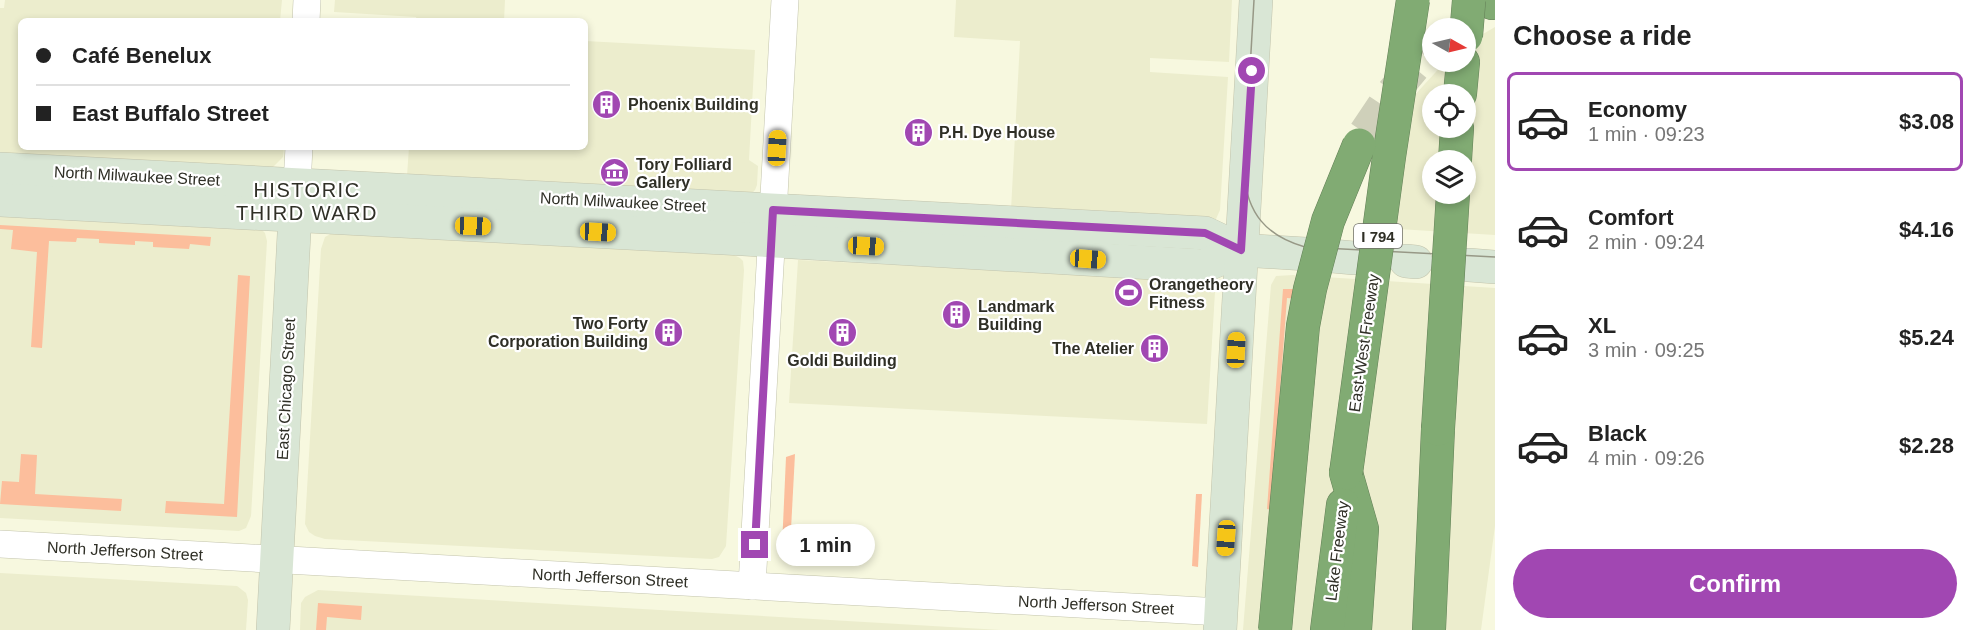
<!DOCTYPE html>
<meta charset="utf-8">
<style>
:root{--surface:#fff;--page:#f2f2f2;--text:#222;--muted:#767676;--line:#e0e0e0;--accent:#a147b2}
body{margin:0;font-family:Arial,sans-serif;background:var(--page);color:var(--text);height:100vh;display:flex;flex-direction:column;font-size:22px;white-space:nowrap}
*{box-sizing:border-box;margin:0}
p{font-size:20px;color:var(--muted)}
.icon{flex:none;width:33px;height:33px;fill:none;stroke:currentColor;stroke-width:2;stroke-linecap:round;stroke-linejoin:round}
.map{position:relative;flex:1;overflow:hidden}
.drawer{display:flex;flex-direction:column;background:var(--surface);width:480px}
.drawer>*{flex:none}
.top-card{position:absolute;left:18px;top:18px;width:570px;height:132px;border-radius:9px;box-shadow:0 3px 9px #0003;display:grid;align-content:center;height:132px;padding:0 18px;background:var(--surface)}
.needle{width:39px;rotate:98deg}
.buttons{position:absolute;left:1422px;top:18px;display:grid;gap:12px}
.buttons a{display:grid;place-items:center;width:54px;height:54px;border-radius:50%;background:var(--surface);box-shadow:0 3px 9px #0003;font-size:30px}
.end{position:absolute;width:27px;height:27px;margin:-14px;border:8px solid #a147b2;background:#fff;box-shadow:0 0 0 3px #fff}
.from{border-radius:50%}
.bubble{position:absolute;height:42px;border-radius:21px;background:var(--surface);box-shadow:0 3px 9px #0003;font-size:20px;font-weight:600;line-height:42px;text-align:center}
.car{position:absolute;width:18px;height:36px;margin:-18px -9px;border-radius:8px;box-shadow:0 0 4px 2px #0007;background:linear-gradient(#f5c518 24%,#345 0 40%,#f5c518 0 76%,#345 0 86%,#f5c518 0)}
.top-card b{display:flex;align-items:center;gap:21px;height:57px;font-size:22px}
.top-card b+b{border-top:2px solid var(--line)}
.top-card i{width:15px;height:15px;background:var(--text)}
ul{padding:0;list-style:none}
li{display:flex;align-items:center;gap:18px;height:99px;margin:0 12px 9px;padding:0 6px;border:3px solid transparent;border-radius:9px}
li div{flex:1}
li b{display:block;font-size:22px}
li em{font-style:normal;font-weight:600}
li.active{border-color:var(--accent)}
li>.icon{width:54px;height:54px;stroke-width:1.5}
h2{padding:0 18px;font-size:27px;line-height:72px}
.cta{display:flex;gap:12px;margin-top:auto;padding:12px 18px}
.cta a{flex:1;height:69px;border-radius:36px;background:var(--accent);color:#fff;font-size:24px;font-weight:600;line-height:69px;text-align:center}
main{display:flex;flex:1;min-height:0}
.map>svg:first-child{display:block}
.built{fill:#ecedcd;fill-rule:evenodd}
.green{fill:#fcbe9c}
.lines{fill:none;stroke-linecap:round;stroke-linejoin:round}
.highway-tunnel{stroke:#cfd0ba;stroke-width:33;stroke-dasharray:33 16;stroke-linecap:butt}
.street-casing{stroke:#c3c4ac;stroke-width:28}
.secondary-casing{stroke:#c3c4ac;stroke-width:34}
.highway-casing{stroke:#648058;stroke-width:34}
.street{stroke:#fff;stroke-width:27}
.secondary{stroke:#d9e6d5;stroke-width:33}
.highway{stroke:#81ab73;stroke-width:33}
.tram{stroke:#979886;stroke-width:1.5}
.highway-bridge-casing{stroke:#648058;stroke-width:34;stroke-linecap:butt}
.highway-bridge{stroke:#81ab73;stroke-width:33}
.route{stroke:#a147b2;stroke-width:8}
.labels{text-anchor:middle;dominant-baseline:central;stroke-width:4.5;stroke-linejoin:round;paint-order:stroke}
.shield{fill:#fff;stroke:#6d6d67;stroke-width:1.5}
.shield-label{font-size:15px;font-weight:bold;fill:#2f2f26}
.poi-label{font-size:16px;font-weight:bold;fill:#2f2f26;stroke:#fff;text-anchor:start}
.street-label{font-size:16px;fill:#2f2f26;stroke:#fff}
.quarter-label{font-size:20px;letter-spacing:1.5px;fill:#2f2f26;stroke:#fff}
</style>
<main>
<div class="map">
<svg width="1495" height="630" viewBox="0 0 1495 630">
<rect width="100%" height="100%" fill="#f7f8df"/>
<g class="built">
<polygon points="5,0 282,0 280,21 21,21 21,147 284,147 283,157 273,167 0,154 0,8 4,8"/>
<polygon points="335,0 505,0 504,21 417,21 416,17 334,12"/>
<polygon points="956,0 1232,0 1229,62 1150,58 1150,72 1228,77 1220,210 1216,219 1213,221 1011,210 1020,41 954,37"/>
<path d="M1495 27V235L1366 227 1370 169H1379L1413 97 1445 62H1466V44ZM1432 94H1466V128H1432ZM1432 160H1466V194H1432Z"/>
<polygon points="585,41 755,50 749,160 758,166 757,185 755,190 752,193 407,176 409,147 585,147"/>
<polygon points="0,215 262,230 265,233 267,241 251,516 246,528 239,531 0,518"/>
<polygon points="334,232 734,255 740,258 743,261 744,270 726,546 719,557 712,559 325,539 315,536 309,532 305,524 321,249 325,237"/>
<polygon points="798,260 1208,281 1215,287 1215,292 1207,424 789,403"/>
<polygon points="1293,275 1495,288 1495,526 1481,630 1243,630 1271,285 1276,276"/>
<polygon points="0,573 237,586 246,593 248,600 246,630 0,630"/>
<polygon points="318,590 1001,630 300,630 301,603 305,597"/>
</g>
<g class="green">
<polygon points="0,225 211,237 210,246 190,244 189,249 153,247 153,242 135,241 135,245 99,243 99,239 77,238 76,242 49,241 42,348 31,347 37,252 11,249 13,230 0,229"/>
<polygon points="238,275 250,276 237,517 165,513 166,501 224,504"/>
<polygon points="1283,289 1299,289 1298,299 1287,298 1271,510 1267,509"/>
<polygon points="21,454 37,455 35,494 122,499 121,511 0,504 2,481 19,482"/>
<polygon points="795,454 790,548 782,547 786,457"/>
<polygon points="1196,494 1202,494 1198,567 1192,566"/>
<polygon points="318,603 362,606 361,620 327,617 326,630 316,630"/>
</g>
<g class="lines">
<polyline class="highway-tunnel" points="1365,133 1389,97 1432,45"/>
<defs>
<g id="street">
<polyline points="306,21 307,0"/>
<polyline points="297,185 299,147"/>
<polyline points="0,544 1221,612"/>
<polyline points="752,586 785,0"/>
</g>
<g id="secondary">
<polyline points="0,169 1205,233 1241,250 1306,254"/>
<polyline points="0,200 743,239 1204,266 1241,250"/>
<polyline points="1332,256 1354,258"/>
<polyline points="1406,261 1416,262"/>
<polyline points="1469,265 1495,267"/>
<polyline points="273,630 296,196"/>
<polyline points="1220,630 1256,0"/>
</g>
<g id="highway">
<polyline points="1492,3 1495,1"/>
<polyline points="1460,94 1463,62"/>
<polyline points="1455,160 1457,128"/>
<polyline points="1346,473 1362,529 1355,630"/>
<polyline points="1327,630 1343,505"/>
<polyline points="1429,630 1438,429"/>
</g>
</defs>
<use href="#street" class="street-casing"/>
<use href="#secondary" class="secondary-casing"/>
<use href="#highway" class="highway-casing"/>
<use href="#street" class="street"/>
<use href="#secondary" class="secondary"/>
<use href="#highway" class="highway"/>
<path class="tram" d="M1254 0 1244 173C1247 213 1266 236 1305 247L1495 257"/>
<defs>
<g id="highway-bridge">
<polyline points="1466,36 1469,0"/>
<polyline points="1438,429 1453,194"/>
<polyline points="1346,473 1389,157 1413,0"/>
<polyline points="1275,630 1303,326 1310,289 1328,221 1359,145"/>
</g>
</defs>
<use href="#highway-bridge" class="highway-bridge-casing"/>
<use href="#highway-bridge" class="highway-bridge"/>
</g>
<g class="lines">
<polyline class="route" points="755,545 773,210 1205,233 1241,250 1252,71"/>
</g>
<defs>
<symbol id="building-disc" viewBox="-11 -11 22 22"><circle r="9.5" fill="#a147b2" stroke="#fff"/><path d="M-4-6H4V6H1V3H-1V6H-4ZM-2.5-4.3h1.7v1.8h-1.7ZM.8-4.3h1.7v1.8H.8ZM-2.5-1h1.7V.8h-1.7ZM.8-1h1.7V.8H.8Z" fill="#fff"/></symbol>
<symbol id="museum-disc" viewBox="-11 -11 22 22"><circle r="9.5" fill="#a147b2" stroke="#fff"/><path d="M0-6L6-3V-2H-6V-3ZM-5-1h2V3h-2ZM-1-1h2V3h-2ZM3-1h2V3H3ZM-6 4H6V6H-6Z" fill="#fff"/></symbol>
<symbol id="stadium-disc" viewBox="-11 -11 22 22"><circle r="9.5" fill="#a147b2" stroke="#fff"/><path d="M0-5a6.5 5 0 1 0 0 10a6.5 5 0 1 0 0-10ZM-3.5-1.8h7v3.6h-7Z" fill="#fff"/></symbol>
</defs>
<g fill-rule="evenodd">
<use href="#building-disc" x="590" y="88" width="33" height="33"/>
<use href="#building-disc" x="902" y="116" width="33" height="33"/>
<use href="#museum-disc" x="598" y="156" width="33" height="33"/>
<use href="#stadium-disc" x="1112" y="276" width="33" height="33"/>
<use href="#building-disc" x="940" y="298" width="33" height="33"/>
<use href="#building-disc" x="652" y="316" width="33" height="33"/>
<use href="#building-disc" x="826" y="316" width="33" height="33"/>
<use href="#building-disc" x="1138" y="332" width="33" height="33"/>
</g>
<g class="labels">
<rect class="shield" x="1354" y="224" width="48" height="24" rx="4.5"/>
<g class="shield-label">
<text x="1378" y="236">I 794</text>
</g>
<g class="poi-label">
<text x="628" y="104">Phoenix Building</text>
<text x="939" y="132">P.H. Dye House</text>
<text x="636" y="164">Tory Folliard<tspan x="636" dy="18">Gallery</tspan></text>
<text x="1149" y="284">Orangetheory<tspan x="1149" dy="18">Fitness</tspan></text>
<text x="978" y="306">Landmark<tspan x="978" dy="18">Building</tspan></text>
<text x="648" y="323" text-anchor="end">Two Forty<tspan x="648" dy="18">Corporation Building</tspan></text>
<text x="1134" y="348" text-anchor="end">The Atelier</text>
<text x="842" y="360" text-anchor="middle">Goldi Building</text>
</g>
<g class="street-label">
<text transform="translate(137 176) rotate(3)">North Milwaukee Street</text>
<text transform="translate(623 202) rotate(3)">North Milwaukee Street</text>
<text transform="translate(1364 343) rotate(-82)">East-West Freeway</text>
<text transform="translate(286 389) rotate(-87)">East Chicago Street</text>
<text transform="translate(125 551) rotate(3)">North Jefferson Street</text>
<text transform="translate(1337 551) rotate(-83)">Lake Freeway</text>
<text transform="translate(610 578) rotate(3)">North Jefferson Street</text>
<text transform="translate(1096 605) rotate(3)">North Jefferson Street</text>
</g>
<g class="quarter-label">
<text x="307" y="190">HISTORIC<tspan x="307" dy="23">THIRD WARD</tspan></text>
</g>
</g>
</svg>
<div class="buttons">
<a><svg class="needle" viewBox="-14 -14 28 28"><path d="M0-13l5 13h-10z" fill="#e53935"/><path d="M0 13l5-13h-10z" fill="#767676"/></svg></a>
<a><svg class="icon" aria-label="locate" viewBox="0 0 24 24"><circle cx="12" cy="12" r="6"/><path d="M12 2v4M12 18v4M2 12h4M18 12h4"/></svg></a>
<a><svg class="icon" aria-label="layers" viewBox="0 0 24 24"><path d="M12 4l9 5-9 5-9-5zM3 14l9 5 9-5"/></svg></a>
</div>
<i class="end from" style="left:1252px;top:71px"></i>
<i class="end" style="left:755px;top:545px"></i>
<div class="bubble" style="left:776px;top:524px;width:99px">1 min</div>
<i class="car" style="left:777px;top:148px;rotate:3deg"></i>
<i class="car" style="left:473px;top:226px;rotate:92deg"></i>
<i class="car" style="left:598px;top:232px;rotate:93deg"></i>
<i class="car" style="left:866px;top:246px;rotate:93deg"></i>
<i class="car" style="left:1088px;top:259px;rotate:94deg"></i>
<i class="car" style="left:1236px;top:350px;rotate:3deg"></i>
<i class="car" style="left:1226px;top:538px;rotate:184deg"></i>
<div class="top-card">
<b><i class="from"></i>Café Benelux</b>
<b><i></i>East Buffalo Street</b>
</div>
</div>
<section class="drawer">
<h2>Choose a ride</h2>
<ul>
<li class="active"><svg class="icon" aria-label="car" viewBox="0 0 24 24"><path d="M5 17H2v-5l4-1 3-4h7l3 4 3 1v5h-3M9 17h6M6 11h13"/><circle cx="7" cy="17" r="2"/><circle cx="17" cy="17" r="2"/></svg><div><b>Economy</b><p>1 min · 09:23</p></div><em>$3.08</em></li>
<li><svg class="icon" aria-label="car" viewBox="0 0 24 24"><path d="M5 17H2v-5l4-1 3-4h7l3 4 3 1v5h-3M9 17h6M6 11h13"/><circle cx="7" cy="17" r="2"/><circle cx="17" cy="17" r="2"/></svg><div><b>Comfort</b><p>2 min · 09:24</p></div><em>$4.16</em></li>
<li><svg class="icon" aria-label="car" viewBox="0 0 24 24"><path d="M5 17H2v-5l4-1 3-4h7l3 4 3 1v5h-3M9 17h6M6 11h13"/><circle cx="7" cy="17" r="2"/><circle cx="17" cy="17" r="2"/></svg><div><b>XL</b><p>3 min · 09:25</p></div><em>$5.24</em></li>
<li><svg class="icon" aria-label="car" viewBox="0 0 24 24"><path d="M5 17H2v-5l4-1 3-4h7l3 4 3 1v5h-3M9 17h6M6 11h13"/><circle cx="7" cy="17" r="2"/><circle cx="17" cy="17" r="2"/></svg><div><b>Black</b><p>4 min · 09:26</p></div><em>$2.28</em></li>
</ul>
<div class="cta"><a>Confirm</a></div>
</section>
</main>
